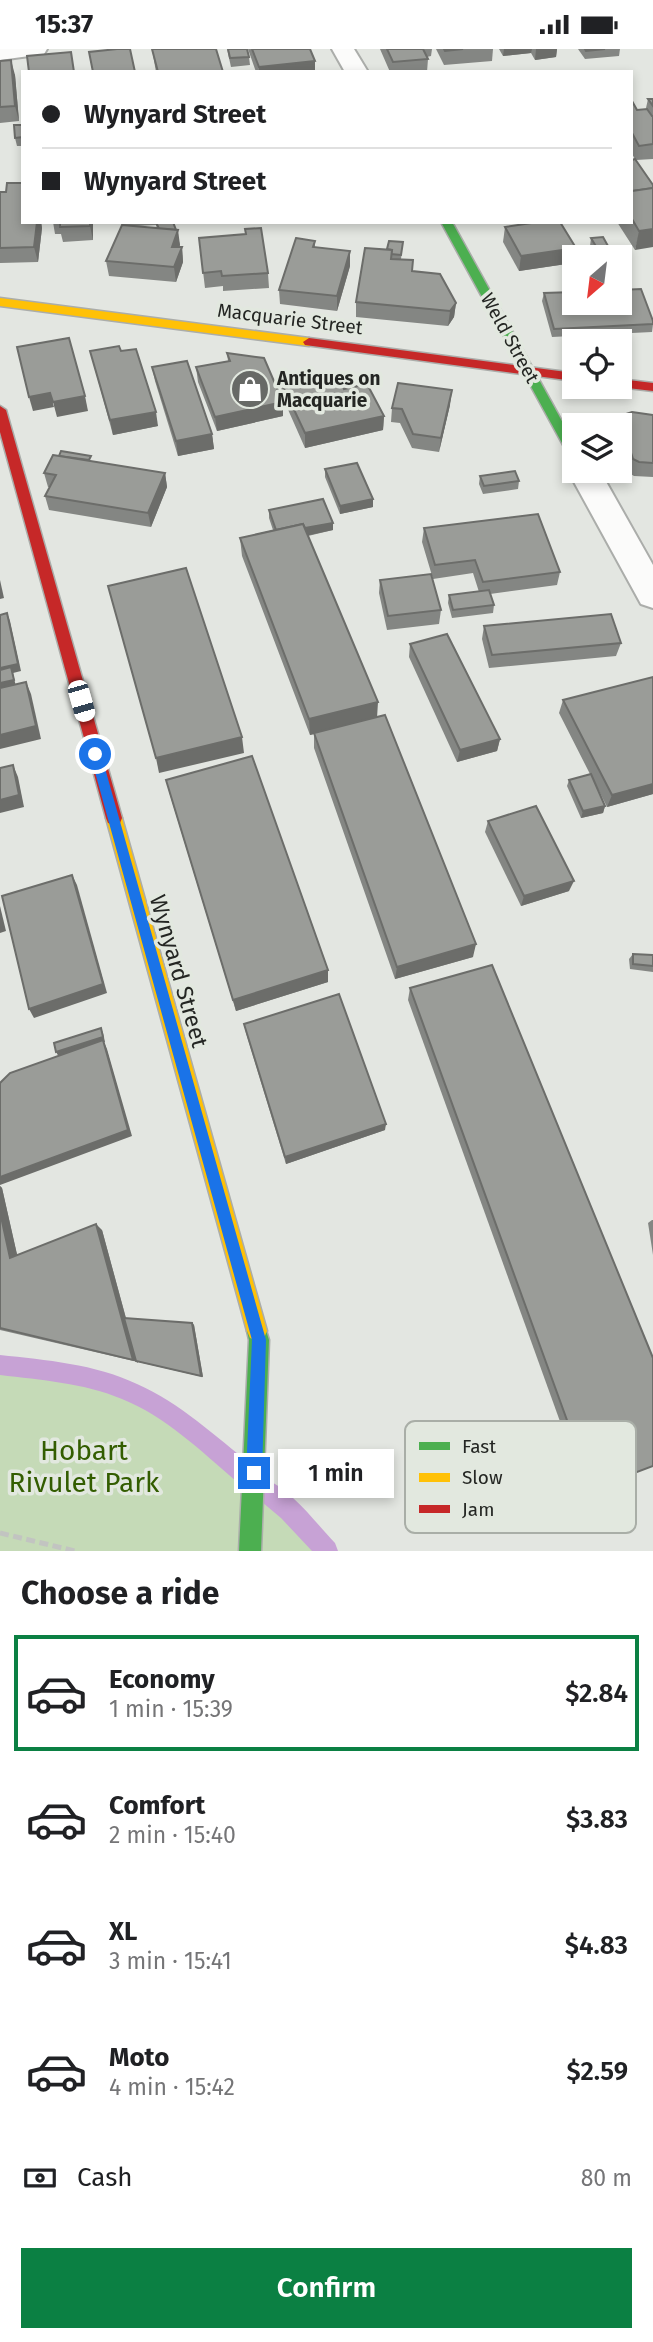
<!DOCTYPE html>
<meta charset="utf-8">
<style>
:root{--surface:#fff;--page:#f2f2f2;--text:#202124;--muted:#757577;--line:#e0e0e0;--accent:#0b8043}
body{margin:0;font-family:"Fira Sans",sans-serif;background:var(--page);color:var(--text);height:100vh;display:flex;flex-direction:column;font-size:26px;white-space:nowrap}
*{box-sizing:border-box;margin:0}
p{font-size:23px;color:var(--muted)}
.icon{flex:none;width:38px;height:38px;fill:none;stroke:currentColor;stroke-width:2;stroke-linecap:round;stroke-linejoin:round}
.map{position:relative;height:1502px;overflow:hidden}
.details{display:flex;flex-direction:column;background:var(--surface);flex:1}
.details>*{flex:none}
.banner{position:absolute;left:21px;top:21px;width:612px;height:154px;border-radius:0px;box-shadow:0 4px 10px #0003;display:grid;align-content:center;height:154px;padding:0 21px;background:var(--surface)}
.needle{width:46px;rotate:208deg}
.tools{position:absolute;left:562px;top:196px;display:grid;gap:14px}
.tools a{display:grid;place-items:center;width:70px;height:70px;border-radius:0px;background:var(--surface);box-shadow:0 4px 10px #0003;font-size:35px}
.end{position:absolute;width:32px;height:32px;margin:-16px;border:9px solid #1a73e8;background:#fff;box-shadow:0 0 0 4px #fff}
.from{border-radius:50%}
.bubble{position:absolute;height:49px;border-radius:0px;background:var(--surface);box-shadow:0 4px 10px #0003;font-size:23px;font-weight:600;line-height:49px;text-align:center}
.car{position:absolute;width:21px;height:42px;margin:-21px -10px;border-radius:9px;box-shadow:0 0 5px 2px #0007;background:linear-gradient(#fff 24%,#345 0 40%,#fff 0 76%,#345 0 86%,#fff 0)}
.banner b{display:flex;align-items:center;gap:24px;height:66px;font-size:26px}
.banner b+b{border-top:2px solid var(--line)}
.banner i{width:18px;height:18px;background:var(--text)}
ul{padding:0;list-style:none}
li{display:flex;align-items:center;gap:21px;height:116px;margin:0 14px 10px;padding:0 7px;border:4px solid transparent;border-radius:0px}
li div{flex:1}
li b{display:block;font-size:26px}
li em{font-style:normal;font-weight:600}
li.selected{border-color:var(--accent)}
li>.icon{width:63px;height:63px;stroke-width:1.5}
h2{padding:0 21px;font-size:32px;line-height:84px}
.pay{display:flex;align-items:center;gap:18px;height:77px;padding:0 21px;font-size:26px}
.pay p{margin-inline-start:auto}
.cta{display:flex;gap:14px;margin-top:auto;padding:14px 21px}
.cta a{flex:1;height:80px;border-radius:0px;background:var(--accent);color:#fff;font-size:28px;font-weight:600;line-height:80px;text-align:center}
.status{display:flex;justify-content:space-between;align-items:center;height:49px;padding:0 35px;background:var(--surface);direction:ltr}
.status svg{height:19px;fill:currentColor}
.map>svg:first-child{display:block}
.green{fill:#c5dab7}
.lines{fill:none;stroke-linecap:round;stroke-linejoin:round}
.stream{fill:#c7a2d5;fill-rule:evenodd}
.street-casing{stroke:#abadaa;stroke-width:4}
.fast-casing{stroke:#abadaa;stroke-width:3}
.slow-casing{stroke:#abadaa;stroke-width:3}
.jam-casing{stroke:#abadaa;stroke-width:3}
.path{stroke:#c2c4c1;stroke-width:5;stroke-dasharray:9 4.5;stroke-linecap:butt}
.street{fill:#fbfbfa;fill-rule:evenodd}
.fast{fill:#4caf50;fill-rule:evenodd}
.slow{fill:#ffc107;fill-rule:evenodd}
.jam{fill:#c62828;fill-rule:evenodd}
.wall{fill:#848683;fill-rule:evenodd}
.shaded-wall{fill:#6c6d6a}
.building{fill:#9a9c98;stroke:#6c6d6a;stroke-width:2}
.route{fill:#1a73e8}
.labels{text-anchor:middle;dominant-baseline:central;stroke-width:7;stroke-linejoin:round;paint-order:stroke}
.far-street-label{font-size:19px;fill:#242623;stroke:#e2e8df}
.far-poi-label{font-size:19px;font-weight:bold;fill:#242623;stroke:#e2e8df;text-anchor:start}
.street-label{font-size:23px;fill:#242623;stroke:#e2e8df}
.near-park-label{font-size:28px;fill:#335d01;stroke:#e2e8df}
.key{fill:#e2e8df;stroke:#a9aea7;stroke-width:2}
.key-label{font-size:19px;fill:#242623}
</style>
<div class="status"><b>15:37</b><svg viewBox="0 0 49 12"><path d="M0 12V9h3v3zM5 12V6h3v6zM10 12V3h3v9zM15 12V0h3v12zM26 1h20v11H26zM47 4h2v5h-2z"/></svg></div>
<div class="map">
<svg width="653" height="1502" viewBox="0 0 653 1502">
<rect width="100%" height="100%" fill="#e3e6e1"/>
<path class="green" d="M0 1316C37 1320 76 1324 111 1335 178 1357 279 1450 327 1502H0Z"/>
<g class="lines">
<g class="stream">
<path d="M0 1306C46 1311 95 1315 137 1335 180 1354 215 1387 252 1416L255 1424 252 1432 244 1435 236 1432C201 1402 165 1367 122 1350 84 1334 41 1331 0 1326Z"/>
<path d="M264 1429C292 1441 314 1472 335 1494L338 1502H312L281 1469 256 1448 253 1440 256 1432Z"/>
</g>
<defs>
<g id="street">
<polygon points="0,0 47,0 44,5 0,11"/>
<polygon points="332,0 354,0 368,23 345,23"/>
<polygon points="573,414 574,422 600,422 653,516 653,559 641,555 568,422"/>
</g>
<g id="fast">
<polygon points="441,173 452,173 574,394 574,409 568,405"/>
<polygon points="257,1272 264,1275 269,1291 261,1502 239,1502 249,1291 247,1282 250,1275"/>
</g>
<g id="slow">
<polygon points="0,249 309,289 315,293 309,297 0,257"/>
<polygon points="114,762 120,764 122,769 267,1282 264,1289 257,1292 250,1289 247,1282 106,769 108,764"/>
</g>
<g id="jam">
<polygon points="309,289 574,324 574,332 305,296 303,293"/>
<polygon points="620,330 653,334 653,342 619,338"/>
<polygon points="0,357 6,361 122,769 120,774 114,776 108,774 106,769 0,383"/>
</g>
</defs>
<use href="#street" class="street-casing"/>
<use href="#fast" class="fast-casing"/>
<use href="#slow" class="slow-casing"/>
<use href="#jam" class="jam-casing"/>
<polyline class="path" points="0,1484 75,1502"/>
<use href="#street" class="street"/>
<use href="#fast" class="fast"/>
<use href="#slow" class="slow"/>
<use href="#jam" class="jam"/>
</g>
<g class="wall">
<polygon points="152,0 223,23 156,23"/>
<polygon points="227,0 249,8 250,16 231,18"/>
<polygon points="248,0 310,0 315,23 256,23"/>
<polygon points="380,0 432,0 431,7 427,8 428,10 427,23 390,23"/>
<polygon points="436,0 493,0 492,12 444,16"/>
<polygon points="499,0 557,0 556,8 535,11 531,4 503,7"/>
<polygon points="578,0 620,0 619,7 585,10"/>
<polygon points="0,12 15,26 19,72 0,74"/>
<polygon points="648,50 653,50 653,110 636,111 653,136 635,201 617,173 632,173 632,111 635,110 632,105 632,52 637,61 652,67 646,59"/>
<polygon points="23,76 23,97 17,97 15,89"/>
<polygon points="0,143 23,173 41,173 42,179 38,213 0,214"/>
<polygon points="53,173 93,173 93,191 63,193 61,185 55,185"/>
<path d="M121 173H173L180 196 179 198H182L183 213 176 233 109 227 106 212 122 176ZM156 176 157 179 135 177Z"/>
<polygon points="505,178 576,199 573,214 519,222 503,193"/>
<polygon points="199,189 268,224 269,239 223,242 223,237 205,239"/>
<polygon points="591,189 606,206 595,207 590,197"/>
<polygon points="315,192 315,198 350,217 337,262 280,255 279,241"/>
<polygon points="403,193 401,210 412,222 456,254 454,268 448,277 356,268 356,253 387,200"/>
<polygon points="567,220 574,220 574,254 653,275 652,283 552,288 542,252 544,244 572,243 565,229"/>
<polygon points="90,302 121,302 158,377 113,386"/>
<polygon points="227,304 283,353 283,367 217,382 198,333 196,318 228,312"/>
<polygon points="152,318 212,385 214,400 178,407 155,332"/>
<polygon points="281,333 310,338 344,340 384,367 383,381 305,399 282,347"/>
<polygon points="450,356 439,403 412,399 400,374 391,373 392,359"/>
<polygon points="623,366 653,366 653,428 634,427 629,424 620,394 620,379"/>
<polygon points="92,412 165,424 167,438 151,478 49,461 45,447 50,438 48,438 44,424"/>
<polygon points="325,420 373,450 373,458 340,465 325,428"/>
<polygon points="480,427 519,432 518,440 483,445 479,435"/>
<polygon points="269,461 333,481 308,487 377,668 473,908 395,930 314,699 314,685 310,686 242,507 240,489 273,481 269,469"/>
<polygon points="424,479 560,523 557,536 490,545 494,556 493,564 452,569 448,554 449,546 479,543 473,524 433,530 422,493"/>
<polygon points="380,531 441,561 439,575 387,581 379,544"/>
<polygon points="484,577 621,594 616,607 489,619 482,590"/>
<polygon points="410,595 500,690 497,702 457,713 409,608"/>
<polygon points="563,651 653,745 607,758 596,736 605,757 603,764 581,769 567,737 569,731 590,725 559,664"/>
<polygon points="166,731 328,921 328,933 236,962 170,746"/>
<polygon points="488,772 569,842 521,857 485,783"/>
<polygon points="633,905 653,906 653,923 630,920 629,910"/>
<polygon points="410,939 592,1440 584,1439 408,951"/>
<polygon points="244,975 385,1081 286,1115 246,984"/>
<polygon points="0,1137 2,1139 17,1206 102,1181 126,1269 192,1274 194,1276 203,1328 0,1281"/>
<polygon points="652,1171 653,1171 653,1206 648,1174"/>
</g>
<g class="shaded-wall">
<polygon points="504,0 532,0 531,4 503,7"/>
<polygon points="536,0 557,0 556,8 535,11"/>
<polygon points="11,11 15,26 19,72 15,57"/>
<polygon points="315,12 315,23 259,23 259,18"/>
<polygon points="36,173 41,173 42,179 38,213 34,198"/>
<polygon points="90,173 93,173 93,191 90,177"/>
<polygon points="653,180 653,198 635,201 639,182"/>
<polygon points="178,181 180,196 173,212 172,198"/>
<polygon points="608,197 606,206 595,207 597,199"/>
<polygon points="182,198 183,213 176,233 174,218"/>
<polygon points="576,199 573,214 519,222 521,207"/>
<polygon points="350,202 350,217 337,262 337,247"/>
<polygon points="456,254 454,268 448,277 450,262"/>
<polygon points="452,341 450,356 439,403 441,389"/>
<polygon points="50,344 54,358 33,362 29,348"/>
<polygon points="85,347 88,362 57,368 53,353"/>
<polygon points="283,353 283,367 217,382 215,368"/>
<polygon points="156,363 158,377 113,386 110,371"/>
<polygon points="384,367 383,381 305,399 305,384"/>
<polygon points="212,385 214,400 178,407 176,392"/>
<polygon points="165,424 167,438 151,478 148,464"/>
<polygon points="373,450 373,458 340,465 340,457"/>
<polygon points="333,474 333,481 277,493 277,485"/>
<polygon points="0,531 4,549 0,550"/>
<polygon points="7,564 10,572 21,622 13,624 16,638 0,642 0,619"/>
<polygon points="26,633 31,645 41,690 0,700 0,686"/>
<polygon points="378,653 377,669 310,686 309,670"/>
<polygon points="242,688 244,704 159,724 156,709"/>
<polygon points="500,690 497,702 457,713 460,701"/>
<polygon points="13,716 18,728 24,758 0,764 0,751"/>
<polygon points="653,735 653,745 607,758 612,746"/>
<polygon points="605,757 603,764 581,769 583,762"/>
<polygon points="72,826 77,836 107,944 34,969 29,960"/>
<polygon points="574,832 569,842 521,857 524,847"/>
<polygon points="0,857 6,882 0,884"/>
<polygon points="476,895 473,908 395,930 397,918"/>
<polygon points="328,921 328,933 236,962 233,951"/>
<polygon points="101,979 103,984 105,993 104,993 107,1000 132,1087 0,1136 0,1128 59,1008 56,1003"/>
<polygon points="386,1075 385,1081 286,1115 285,1108"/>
<polygon points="0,1137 2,1139 19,1214 10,1209 0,1163"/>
<polygon points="96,1175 102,1181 138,1314 133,1311"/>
<polygon points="192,1274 194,1276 203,1328 201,1327"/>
</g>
<g class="building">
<polygon points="117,0 130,0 135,23 93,23 89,3"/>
<polygon points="152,0 216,0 223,23 158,23"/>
<polygon points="228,0 247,0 249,8 230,9"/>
<polygon points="252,0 310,0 315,12 259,18"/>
<polygon points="387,0 423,0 428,10 393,13"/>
<polygon points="444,0 463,0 445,2"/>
<polygon points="585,0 605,0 586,2"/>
<polygon points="71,3 74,23 29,23 27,7"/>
<polygon points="11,11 15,57 0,58 0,12"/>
<polygon points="648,50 653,50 653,57"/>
<polygon points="632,52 637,61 647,60 652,67 653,67 653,95 639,97 632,84"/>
<polygon points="14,76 23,76 23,88 15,89"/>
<polygon points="635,110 653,136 653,139 632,142 632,111"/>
<polygon points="7,134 23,134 23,173 37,173 34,198 0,199 0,143 6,143"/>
<polygon points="653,139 653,180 639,182 632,170 632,142"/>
<polygon points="60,173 90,173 90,177 60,178"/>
<polygon points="156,173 173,173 176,181 159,180"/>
<polygon points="538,173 560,173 576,199 521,207 505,178"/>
<polygon points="122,176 178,181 172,198 182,198 174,218 106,212"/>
<polygon points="261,179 268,224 222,227 221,222 203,224 199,189 246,185 245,180"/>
<polygon points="603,188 608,197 597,199 591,189"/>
<polygon points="296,189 315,192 313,198 350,202 337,247 279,241"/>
<polygon points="389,192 403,193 401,206 391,205 392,201 387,200"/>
<polygon points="365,199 392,201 391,210 413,211 412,222 440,225 456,254 450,262 356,253"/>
<polygon points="567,220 574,220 574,235"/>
<polygon points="641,240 653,272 653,275 554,280 544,244 574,243 574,254 620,254 620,241"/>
<polygon points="69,289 85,347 53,353 50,344 29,348 17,298"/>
<polygon points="119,297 121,302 136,300 156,363 110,371 90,302"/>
<polygon points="227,304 264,309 283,353 215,368 196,318 230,312"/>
<polygon points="187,312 212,385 176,392 152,318"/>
<polygon points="305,328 310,338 340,331 344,340 367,335 384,367 305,384 281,333"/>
<polygon points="398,334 452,341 441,389 413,385 402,360 392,359"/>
<polygon points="632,363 653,366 653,414 639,413 633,410 622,375 623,366"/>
<polygon points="61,402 91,407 89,411 59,407"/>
<polygon points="53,406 165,424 148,464 45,447 56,426 44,424"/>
<polygon points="357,414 373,450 340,457 325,420"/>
<polygon points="515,422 519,432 484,437 480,427"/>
<polygon points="323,450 333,474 305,479 303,475 276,481 269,461"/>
<polygon points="538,465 560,523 483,533 475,511 435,516 424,479"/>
<polygon points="303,475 378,653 309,670 240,489"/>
<polygon points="186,519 242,688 156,709 108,537"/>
<polygon points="431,525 441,561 388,567 380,531"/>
<polygon points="489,541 494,556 453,561 449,546"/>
<polygon points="7,564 18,615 0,619 0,566"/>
<polygon points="611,565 621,594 492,606 484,577"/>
<polygon points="447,585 500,690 460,701 410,595"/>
<polygon points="11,618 14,631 0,634 0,621"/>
<polygon points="653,628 653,735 612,746 563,651"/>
<polygon points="26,633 36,677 0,686 0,639"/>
<polygon points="385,666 476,895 397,918 314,684"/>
<polygon points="252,707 328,921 233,951 166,731"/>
<polygon points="13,716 19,746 0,751 0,719"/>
<polygon points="591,725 605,757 583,762 569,731"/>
<polygon points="536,757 574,832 524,847 488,772"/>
<polygon points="72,826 103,935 29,960 2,847"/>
<polygon points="0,865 2,877 0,878"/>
<polygon points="633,905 653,906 653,917 633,915"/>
<polygon points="492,916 653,1309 653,1417 592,1440 410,939"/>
<polygon points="339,945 386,1075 285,1108 244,975"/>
<polygon points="101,979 103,988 56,1003 54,994"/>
<polygon points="103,991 128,1081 0,1128 0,1034 10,1024"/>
<polygon points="0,1163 10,1209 96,1175 133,1311 0,1279"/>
<polygon points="124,1269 192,1274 201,1327 136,1312"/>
</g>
<polygon class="route" points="95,700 101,705 266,1291 262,1424 259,1429 254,1432 248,1429 246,1424 252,1291 90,705"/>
<defs>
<symbol id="shop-disc" viewBox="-11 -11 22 22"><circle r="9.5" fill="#676966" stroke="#e2e8df"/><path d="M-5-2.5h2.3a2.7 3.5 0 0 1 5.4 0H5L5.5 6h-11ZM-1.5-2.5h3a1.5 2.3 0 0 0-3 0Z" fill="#fff"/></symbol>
</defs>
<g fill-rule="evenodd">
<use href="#shop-disc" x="228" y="318" width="44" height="44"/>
</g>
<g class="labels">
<g class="far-street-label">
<text transform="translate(290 270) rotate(7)">Macquarie Street</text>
<text transform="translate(510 289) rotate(61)">Weld Street</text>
</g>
<g class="far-poi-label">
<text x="277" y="329">Antiques on<tspan x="277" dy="22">Macquarie</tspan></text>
</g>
<g class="street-label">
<text transform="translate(179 922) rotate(74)">Wynyard Street</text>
</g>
<g class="near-park-label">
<text x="84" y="1401">Hobart<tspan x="84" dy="32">Rivulet Park</tspan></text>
</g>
</g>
<rect x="405" y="1372" width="231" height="112" rx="10" class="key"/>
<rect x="419" y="1393" width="31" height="8" fill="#4caf50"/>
<rect x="419" y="1424" width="31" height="9" fill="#ffc107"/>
<rect x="419" y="1456" width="31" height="8" fill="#c62828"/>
<g class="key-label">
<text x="462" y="1404">Fast</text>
<text x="462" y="1435">Slow</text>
<text x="462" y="1467">Jam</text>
</g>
</svg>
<div class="tools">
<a><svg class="needle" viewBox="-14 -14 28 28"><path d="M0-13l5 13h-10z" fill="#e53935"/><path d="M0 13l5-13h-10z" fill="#757577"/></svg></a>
<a><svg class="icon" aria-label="locate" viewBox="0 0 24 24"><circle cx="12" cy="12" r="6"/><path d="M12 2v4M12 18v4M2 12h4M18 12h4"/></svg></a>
<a><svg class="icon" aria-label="layers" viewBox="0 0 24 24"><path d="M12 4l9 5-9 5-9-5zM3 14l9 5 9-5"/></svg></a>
</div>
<i class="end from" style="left:95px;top:705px"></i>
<i class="end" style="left:254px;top:1424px"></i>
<div class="bubble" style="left:278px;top:1400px;width:116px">1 min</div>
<i class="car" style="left:81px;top:652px;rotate:164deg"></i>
<div class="banner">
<b><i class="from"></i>Wynyard Street</b>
<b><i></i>Wynyard Street</b>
</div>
</div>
<section class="details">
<h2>Choose a ride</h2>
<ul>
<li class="selected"><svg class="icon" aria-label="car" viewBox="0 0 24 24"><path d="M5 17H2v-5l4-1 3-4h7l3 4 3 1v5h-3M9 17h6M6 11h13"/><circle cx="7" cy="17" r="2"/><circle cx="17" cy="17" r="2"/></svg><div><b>Economy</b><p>1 min · 15:39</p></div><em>$2.84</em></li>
<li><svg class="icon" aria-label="car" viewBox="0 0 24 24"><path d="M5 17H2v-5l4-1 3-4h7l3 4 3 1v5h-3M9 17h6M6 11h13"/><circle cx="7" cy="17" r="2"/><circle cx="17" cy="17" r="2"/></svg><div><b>Comfort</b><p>2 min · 15:40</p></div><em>$3.83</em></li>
<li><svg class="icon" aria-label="car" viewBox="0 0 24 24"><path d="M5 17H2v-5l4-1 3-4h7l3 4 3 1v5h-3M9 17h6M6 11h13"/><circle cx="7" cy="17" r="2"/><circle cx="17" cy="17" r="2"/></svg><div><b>XL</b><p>3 min · 15:41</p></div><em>$4.83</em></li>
<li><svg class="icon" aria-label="car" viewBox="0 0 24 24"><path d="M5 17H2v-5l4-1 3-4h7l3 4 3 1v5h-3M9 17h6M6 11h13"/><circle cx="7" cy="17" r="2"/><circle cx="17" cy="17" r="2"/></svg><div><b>Moto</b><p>4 min · 15:42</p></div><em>$2.59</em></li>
</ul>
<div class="pay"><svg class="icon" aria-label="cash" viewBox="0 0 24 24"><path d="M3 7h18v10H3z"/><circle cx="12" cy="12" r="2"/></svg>Cash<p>80 m</p></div>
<div class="cta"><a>Confirm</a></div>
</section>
